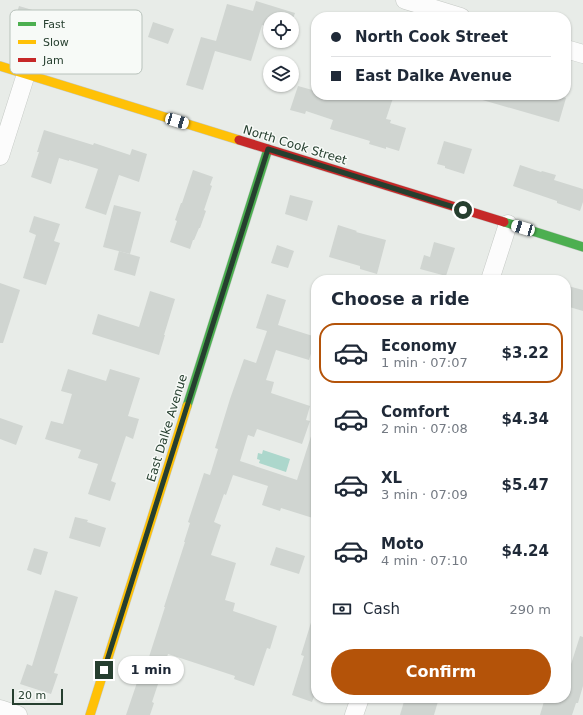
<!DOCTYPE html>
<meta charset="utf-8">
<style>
:root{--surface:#fff;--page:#f2f2f3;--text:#1f2937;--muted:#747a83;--line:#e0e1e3;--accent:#b45309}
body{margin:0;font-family:"DejaVu Sans",sans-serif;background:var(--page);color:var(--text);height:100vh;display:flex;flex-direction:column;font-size:15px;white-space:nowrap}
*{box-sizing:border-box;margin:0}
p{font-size:13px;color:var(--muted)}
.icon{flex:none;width:22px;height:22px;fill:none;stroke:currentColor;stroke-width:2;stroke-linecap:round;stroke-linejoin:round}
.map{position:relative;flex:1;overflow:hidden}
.details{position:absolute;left:311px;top:275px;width:260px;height:428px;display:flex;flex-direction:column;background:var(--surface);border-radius:16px;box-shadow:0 1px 3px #0004}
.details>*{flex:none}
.banner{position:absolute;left:311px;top:12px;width:260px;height:88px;border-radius:16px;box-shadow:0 1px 3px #0004;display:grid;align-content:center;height:88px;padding:0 20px;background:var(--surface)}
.tools{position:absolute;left:263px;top:12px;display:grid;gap:8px}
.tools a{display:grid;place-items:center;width:36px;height:36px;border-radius:50%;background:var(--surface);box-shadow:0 1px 3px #0004;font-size:20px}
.scale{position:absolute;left:12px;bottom:10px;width:51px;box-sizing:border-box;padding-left:4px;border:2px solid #263f2f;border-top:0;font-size:11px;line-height:14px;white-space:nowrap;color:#263f2f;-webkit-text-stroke:3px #f7faf7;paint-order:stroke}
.end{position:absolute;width:18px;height:18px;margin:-9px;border:5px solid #263f2f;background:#fff;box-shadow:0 0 0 2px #fff}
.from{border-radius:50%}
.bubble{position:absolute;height:28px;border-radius:14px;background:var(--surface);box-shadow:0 1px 3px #0004;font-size:13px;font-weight:800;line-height:28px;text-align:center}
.car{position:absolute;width:12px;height:24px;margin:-12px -6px;border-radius:5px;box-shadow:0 0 3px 1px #0007;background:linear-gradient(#fff 24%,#345 0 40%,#fff 0 76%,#345 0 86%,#fff 0)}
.banner b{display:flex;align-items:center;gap:14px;height:38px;font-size:15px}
.banner b+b{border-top:1px solid var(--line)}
.banner i{width:10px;height:10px;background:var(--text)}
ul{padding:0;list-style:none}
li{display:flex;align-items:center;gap:12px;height:60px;margin:0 8px 6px;padding:0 12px;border:2px solid transparent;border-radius:16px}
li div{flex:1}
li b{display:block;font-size:15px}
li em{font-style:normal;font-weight:800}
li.current{border-color:var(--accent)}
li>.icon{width:36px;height:36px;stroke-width:1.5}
h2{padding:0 20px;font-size:18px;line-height:48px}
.pay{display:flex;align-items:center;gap:10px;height:44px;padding:0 20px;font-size:15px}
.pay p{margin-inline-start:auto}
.primary-button{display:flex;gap:8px;margin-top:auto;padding:8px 20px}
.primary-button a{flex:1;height:46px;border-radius:24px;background:var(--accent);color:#fff;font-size:16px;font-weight:800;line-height:46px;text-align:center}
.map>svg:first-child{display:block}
.water{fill:#acd7cc}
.building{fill:#d0d5d1}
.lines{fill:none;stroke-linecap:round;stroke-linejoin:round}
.street-casing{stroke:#c5c9c5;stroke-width:19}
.fast-casing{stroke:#c4c9c5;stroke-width:10}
.slow-casing{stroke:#c4c9c5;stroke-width:10}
.jam-casing{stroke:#c4c9c5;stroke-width:10}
.street{stroke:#fcfcfc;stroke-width:18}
.fast{stroke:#4caf50;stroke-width:9}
.slow{stroke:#ffc107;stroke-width:9}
.jam{stroke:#c62828;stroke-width:9}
.route{stroke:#263f2f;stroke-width:5}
.labels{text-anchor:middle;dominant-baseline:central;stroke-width:3;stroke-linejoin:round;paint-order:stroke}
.street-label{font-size:12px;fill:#263f2f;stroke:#f7faf7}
.key{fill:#f7faf7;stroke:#b8c2bb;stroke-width:1}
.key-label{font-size:11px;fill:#263f2f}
</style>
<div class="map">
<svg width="583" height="715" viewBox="0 0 583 715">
<rect width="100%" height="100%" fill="#e8ece8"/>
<polygon class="water" points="263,450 290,459 286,472 259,463 260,460 257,459 258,453 262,454"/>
<g class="building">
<polygon points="256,1 295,13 292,22 292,19 270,19 270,28 262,25 251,61 215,51 203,90 186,85 201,37 216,41 227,4 253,11"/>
<polygon points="19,6 49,15 41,38 27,34 27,37 11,32"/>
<polygon points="153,22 174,29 168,44 148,37"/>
<polygon points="298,86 316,91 316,95 394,95 386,119 391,120 390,123 406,128 399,151 386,147 386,149 369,144 370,141 330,129 333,120 306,111 305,114 290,110"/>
<polygon points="480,95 556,95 566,98 559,122 479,99"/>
<polygon points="44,130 93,145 94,143 130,155 132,149 147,154 139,182 119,175 106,215 85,208 98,169 69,160 69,161 59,158 51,184 31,177 39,152 37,152"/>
<polygon points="444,141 472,149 464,174 445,168 445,166 437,164"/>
<polygon points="520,165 541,172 542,171 556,175 554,180 583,189 583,202 580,211 557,203 557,201 513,186"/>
<polygon points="193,170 213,177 210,185 212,186 204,210 206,211 200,228 199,228 194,240 193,240 190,249 170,242 177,221 175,220 181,203 182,203"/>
<polygon points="290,195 313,201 307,221 285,214"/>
<polygon points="114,205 141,212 130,254 103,247"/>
<polygon points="34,216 60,224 54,241 60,243 46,285 23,278 36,235 29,232"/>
<polygon points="338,225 357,231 356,232 386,240 377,274 360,269 360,266 329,257"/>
<polygon points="434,242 455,248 446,276 420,269 424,255 430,257"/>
<polygon points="277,245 294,251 288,268 271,263"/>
<polygon points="119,251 140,257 135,276 114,270"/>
<polygon points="0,283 20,290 3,343 0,343"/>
<polygon points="568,286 583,290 583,311 566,306 566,293"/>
<polygon points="150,291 175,299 164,335 165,335 159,355 92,334 98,314 139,327"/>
<polygon points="267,294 286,300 278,325 316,337 309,360 276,350 266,380 274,382 271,393 310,406 306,420 310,421 302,444 257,429 254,437 248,435 240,461 297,480 313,430 316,431 316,519 281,508 280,511 262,505 268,486 233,475 226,495 224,494 214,522 221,525 211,555 236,563 225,600 235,603 233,611 277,626 270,649 267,648 254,686 234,679 235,676 168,654 152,702 154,703 150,715 126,715 145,659 148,660 165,607 164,607 185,542 184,542 190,523 188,522 204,473 210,475 218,449 215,448 230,399 244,359 256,363 267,331 256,328"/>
<polygon points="68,369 106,381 110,369 140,378 128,416 139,419 133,439 126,436 111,481 116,483 110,501 88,494 98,464 78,458 81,450 45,439 51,421 63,424 72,394 61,391"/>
<polygon points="0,418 23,426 16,445 0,439"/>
<polygon points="75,517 88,520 87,522 106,528 100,547 69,538"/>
<polygon points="276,547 305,556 299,574 270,565"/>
<polygon points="34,548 48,552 41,575 27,570"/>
<polygon points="55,590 78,597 54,673 58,674 51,694 20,684 27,664 32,666"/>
<polygon points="313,616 316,617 316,691 312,702 292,695 304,656 301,655"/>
<polygon points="580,636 583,637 583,686 578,703 576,703 572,715 540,715 545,698 566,698 566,680"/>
<polygon points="405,698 439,698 434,715 400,715"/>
</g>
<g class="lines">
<defs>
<g id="street">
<polyline points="405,0 461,17"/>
<polyline points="566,49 583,54"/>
<polyline points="0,156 26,74"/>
<polyline points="490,280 508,224"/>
<polyline points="0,709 18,715"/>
<polyline points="354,715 360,698"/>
</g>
<g id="fast">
<polyline points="504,222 583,247"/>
<polyline points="187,406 268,149"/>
</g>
<g id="slow">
<polyline points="0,66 239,140"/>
<polyline points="90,715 187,406"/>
</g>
<polyline id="jam" points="239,140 504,222"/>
</defs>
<use href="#street" class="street-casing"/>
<use href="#fast" class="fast-casing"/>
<use href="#slow" class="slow-casing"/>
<use href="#jam" class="jam-casing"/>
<use href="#street" class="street"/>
<use href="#fast" class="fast"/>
<use href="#slow" class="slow"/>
<use href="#jam" class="jam"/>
</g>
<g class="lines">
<polyline class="route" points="104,670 268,149 463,210"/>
</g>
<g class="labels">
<g class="street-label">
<text transform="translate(295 145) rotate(17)">North Cook Street</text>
<text transform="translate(167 428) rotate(-73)">East Dalke Avenue</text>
</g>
</g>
<rect x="10" y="10" width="132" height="64" rx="6" class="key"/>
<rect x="18" y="22" width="18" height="4" fill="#4caf50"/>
<rect x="18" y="40" width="18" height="4" fill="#ffc107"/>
<rect x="18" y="58" width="18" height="4" fill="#c62828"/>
<g class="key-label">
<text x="43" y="28">Fast</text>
<text x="43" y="46">Slow</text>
<text x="43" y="64">Jam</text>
</g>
</svg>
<div class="tools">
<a><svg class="icon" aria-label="locate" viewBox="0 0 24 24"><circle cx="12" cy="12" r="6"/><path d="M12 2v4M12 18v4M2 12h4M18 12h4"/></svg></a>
<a><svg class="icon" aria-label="layers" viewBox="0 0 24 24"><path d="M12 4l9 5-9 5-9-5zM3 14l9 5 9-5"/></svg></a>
</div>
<div class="scale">20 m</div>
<i class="end from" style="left:463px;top:210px"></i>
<i class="end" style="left:104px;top:670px"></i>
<div class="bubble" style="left:118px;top:656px;width:66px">1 min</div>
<i class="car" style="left:177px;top:121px;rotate:107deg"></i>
<i class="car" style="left:523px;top:228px;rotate:287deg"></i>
<div class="banner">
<b><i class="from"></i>North Cook Street</b>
<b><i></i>East Dalke Avenue</b>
</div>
<section class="details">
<h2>Choose a ride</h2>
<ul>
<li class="current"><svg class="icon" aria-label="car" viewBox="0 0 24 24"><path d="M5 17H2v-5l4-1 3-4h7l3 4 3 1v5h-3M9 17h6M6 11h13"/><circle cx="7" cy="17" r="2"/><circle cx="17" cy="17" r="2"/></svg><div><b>Economy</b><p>1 min · 07:07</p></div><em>$3.22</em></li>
<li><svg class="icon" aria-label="car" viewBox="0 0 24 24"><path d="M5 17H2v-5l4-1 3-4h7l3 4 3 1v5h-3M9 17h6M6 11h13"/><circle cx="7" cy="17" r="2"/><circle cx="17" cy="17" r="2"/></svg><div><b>Comfort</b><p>2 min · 07:08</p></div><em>$4.34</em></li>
<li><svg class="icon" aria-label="car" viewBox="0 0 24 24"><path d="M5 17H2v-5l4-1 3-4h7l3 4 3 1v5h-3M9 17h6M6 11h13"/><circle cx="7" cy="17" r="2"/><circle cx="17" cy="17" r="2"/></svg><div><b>XL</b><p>3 min · 07:09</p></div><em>$5.47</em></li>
<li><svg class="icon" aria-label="car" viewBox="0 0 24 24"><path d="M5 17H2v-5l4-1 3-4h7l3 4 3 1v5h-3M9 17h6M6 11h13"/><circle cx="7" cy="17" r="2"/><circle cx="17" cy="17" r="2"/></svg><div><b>Moto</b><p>4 min · 07:10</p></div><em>$4.24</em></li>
</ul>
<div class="pay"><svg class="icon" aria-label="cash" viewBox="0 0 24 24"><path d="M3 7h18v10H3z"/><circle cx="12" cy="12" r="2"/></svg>Cash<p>290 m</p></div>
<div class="primary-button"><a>Confirm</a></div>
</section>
</div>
